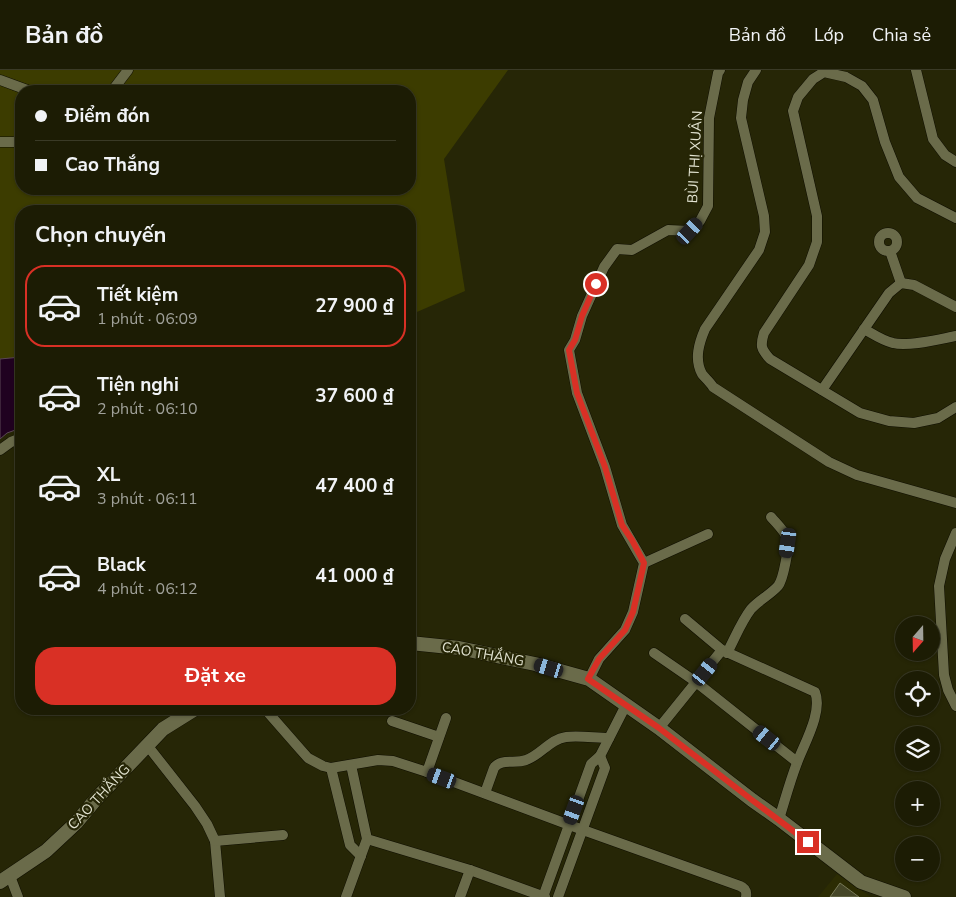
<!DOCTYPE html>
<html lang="vi">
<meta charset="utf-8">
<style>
:root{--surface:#1c1c04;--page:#25250e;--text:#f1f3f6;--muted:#a0a19a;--line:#3a3a26;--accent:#d93025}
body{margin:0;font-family:"Nunito Sans",sans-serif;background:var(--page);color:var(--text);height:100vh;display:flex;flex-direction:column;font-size:19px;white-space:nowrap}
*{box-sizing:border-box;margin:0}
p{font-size:16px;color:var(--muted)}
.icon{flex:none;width:28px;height:28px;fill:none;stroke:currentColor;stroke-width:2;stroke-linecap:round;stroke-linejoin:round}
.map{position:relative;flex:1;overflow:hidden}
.panel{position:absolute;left:15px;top:135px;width:401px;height:510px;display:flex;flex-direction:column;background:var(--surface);border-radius:20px;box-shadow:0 1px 4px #0004,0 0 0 1px var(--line)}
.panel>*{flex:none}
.hud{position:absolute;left:15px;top:15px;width:401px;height:110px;border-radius:20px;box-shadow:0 1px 4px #0004,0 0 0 1px var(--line);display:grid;align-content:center;height:110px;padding:0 20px;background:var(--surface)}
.needle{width:32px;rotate:200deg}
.controls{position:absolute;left:895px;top:546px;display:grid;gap:10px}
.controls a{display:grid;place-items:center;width:45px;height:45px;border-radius:50%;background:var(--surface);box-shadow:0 1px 4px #0004,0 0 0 1px var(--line);font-size:25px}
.end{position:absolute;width:22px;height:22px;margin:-11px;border:6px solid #d93025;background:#fff;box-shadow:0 0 0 2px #fff}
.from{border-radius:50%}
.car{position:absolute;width:15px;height:30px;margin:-15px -8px;border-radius:6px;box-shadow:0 0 4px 1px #0007;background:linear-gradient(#222 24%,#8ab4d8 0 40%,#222 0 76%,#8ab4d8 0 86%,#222 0)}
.hud b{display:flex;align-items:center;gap:18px;height:48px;font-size:19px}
.hud b+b{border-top:1px solid var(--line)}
.hud i{width:12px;height:12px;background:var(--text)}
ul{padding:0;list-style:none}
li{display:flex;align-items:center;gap:15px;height:82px;margin:0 10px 8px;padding:0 10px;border:2px solid transparent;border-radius:20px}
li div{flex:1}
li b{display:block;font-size:19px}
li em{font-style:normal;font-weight:700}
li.selected{border-color:var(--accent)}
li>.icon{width:45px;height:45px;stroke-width:1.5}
h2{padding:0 20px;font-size:22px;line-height:60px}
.button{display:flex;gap:10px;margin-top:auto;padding:10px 20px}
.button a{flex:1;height:58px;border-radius:20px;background:var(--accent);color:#fff;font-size:20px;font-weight:700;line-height:58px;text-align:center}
header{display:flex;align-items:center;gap:30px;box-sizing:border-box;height:70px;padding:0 25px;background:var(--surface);border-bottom:1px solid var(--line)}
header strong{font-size:24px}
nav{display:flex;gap:28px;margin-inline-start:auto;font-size:18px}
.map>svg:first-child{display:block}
.built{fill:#2c2c03}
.green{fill:#3c3c00;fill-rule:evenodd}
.water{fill:#200220;stroke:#5a4655}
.building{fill:#454627;stroke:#777958}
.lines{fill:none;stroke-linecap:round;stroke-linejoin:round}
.street-casing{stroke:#0f0e00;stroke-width:11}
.secondary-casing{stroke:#0f0e00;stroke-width:15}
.street{stroke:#6a6b4a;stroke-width:10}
.secondary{stroke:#6a6b4a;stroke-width:14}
.route{stroke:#d93025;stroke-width:6}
.labels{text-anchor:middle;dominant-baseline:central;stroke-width:4.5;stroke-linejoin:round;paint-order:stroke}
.street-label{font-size:14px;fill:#e2e3d1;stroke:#262606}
</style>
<header>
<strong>Bản đồ</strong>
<nav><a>Bản đồ</a><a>Lớp</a><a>Chia sẻ</a></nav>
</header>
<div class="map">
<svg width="956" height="827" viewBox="0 0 956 827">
<rect width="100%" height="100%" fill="#262606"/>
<polygon class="built" points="837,804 871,827 818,827"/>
<path class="green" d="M0 0H508L444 89 465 221 410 245V141H21V356L8 361 0 368ZM21 21H410V119H21Z"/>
<polygon class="water" points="21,287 21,358 7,363 0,369 0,289"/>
<polygon class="building" points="840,813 859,827 830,827"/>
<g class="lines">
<defs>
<g id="street">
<path d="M756 0 748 12 743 30 741 48 764 146 765 162 759 180 705 259C699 273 694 289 702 304 705 308 710 312 713 317L829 392 857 405 956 433"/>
<polyline points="916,0 933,69 945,85 956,92"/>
<polyline points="0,10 30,21"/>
<polyline points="112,21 128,0"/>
<polyline points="0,72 13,72 21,71"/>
<path d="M956 148 917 128 899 107 885 72 873 30 862 16 846 7 824 2 813 9 798 27 793 41 817 146V172L809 195 764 263C760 276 761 279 770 289L860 343 889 351 914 353 938 348 956 337"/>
<circle cx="888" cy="172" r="9"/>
<polyline points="890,181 901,213"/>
<path d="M864 259C873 264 883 271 893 273 908 277 940 269 956 266"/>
<polyline points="822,320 889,223 901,213 914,215 956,237"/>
<polyline points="0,380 11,372 21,368"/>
<polyline points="956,463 945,489 939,516 944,605 948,620 956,636"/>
<polyline points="644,493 708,464"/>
<path d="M685 549 722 580 815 622C823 642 804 674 797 693 790 711 785 730 779 749"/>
<polyline points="654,583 696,612 797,692"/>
<path d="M727 583C735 568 741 552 751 539 759 530 770 525 778 516 783 510 790 476 787 468 784 460 776 453 771 447"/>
<polyline points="589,609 599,589 625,560 633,542 644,493 622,455 605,397 577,323 569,280 575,270 582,246 604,197 617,179 632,180 668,160 690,161 700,151 708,136 709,48 718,3 720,0"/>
<path d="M265 639 300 679 308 688 323 696 331 698 378 690 393 691 427 702 583 760 740 816C745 818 747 821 746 827"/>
<polyline points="392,651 439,667"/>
<polyline points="659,658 722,580"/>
<polyline points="147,675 195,736 207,754 215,771 220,827"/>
<polyline points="351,695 367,769 470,800 545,827"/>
<polyline points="331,698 350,775 361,786"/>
<polyline points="427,702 446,648"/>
<path d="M485 723 494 698C500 688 516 694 526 690 541 685 550 669 566 667 578 665 596 668 609 668"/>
<polyline points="215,771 283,765"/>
<polyline points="10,806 18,827"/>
<polyline points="346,827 367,769"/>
<polyline points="460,827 470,800"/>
<polyline points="543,827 591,694 600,686 626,635"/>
<polyline points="558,827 605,698 600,686"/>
</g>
<g id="secondary">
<polyline points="410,573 459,578 535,594 589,609 659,658 752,730 779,749 861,812 904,827"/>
<polyline points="0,812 46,781 76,753 96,729 163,659 195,639"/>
</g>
</defs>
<use href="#street" class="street-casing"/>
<use href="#secondary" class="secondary-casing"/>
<use href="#street" class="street"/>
<use href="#secondary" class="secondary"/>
</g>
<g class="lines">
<polyline class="route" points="596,214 582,246 575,270 569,280 577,323 605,397 622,455 632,470 644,493 633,542 625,560 599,589 588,609 659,658 752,730 808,772"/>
</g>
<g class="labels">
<g class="street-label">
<text transform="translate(695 87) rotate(-87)">BÙI THỊ XUÂN</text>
<text transform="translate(483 584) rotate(10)">CAO THẮNG</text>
<text transform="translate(99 727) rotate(-47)">CAO THẮNG</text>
</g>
</g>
</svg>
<div class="controls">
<a><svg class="needle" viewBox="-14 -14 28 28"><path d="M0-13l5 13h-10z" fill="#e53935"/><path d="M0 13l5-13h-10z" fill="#a0a19a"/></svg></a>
<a><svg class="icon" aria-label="locate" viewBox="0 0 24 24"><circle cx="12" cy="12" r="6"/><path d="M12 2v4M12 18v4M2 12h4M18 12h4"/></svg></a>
<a><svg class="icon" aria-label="layers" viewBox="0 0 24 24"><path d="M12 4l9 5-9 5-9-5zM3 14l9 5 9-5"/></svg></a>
<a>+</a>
<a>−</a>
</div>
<i class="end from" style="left:596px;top:214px"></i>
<i class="end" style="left:808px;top:772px"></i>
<i class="car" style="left:690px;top:161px;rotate:43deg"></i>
<i class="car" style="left:788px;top:473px;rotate:188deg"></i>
<i class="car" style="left:549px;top:598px;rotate:287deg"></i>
<i class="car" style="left:705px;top:602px;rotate:39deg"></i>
<i class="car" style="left:767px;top:668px;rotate:309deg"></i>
<i class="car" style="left:442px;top:708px;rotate:290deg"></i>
<i class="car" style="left:574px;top:740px;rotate:200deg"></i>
<div class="hud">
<b><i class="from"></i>Điểm đón</b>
<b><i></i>Cao Thắng</b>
</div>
<section class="panel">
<h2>Chọn chuyến</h2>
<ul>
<li class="selected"><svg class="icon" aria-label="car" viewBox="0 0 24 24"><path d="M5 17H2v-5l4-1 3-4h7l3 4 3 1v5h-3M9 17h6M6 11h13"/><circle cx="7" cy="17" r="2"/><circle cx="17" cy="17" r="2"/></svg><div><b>Tiết kiệm</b><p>1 phút · 06:09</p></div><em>27 900 ₫</em></li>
<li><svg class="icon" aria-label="car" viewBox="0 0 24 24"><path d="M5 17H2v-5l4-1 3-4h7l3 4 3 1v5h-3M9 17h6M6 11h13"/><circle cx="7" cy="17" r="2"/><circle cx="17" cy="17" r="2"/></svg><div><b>Tiện nghi</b><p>2 phút · 06:10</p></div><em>37 600 ₫</em></li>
<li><svg class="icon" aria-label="car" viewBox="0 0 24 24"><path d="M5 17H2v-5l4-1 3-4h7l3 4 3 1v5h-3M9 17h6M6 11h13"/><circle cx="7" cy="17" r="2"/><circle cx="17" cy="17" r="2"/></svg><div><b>XL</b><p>3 phút · 06:11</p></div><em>47 400 ₫</em></li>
<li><svg class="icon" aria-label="car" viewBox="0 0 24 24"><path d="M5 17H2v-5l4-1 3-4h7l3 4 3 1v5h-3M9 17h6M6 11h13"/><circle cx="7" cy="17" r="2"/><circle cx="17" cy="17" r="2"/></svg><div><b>Black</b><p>4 phút · 06:12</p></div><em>41 000 ₫</em></li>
</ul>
<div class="button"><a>Đặt xe</a></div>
</section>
</div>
